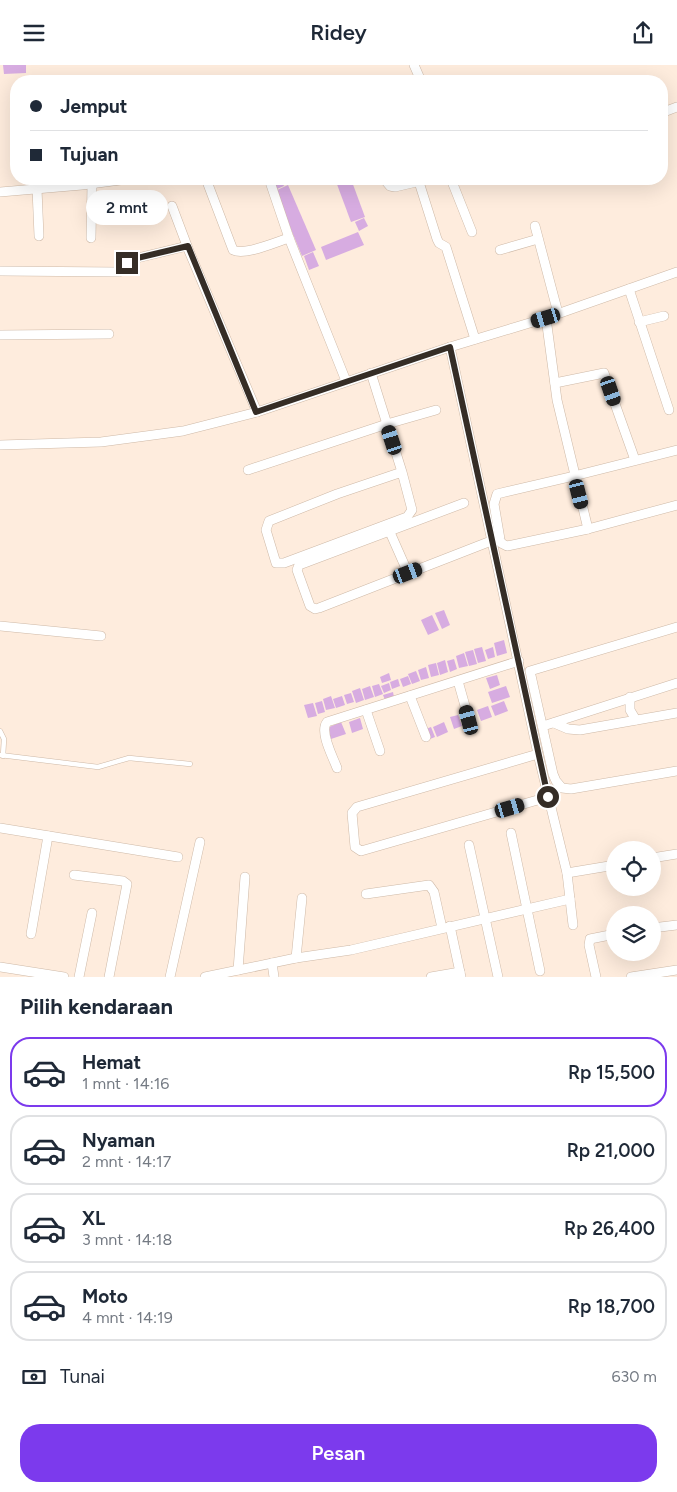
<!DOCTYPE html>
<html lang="id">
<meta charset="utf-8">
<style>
:root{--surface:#fff;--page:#f6f6f7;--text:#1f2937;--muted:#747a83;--line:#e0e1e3;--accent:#7c3aed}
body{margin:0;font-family:Figtree,sans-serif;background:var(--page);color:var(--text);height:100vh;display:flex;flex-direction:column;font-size:19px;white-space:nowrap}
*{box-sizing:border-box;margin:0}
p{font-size:16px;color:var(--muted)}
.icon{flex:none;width:28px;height:28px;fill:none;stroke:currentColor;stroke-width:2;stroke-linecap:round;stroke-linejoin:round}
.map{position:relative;height:912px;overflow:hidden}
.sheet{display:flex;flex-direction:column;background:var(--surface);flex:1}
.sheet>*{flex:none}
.top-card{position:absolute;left:10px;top:10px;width:658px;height:110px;border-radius:20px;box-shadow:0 5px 20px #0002;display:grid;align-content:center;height:110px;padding:0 20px;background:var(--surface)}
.tools{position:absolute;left:606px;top:776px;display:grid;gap:10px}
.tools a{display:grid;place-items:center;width:55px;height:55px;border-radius:50%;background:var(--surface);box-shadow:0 5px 20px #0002;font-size:25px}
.end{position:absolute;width:22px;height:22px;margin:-11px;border:6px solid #352d26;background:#fff;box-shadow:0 0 0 2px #fff}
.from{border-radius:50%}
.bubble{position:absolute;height:35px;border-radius:18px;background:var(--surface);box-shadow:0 5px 20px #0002;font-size:16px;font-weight:600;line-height:35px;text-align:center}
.car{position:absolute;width:15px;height:30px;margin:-15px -8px;border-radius:6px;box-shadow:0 0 4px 1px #0007;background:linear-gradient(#222 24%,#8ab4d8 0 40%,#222 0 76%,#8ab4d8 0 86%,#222 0)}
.top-card b{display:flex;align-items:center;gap:18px;height:48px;font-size:19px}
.top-card b+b{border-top:1px solid var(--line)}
.top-card i{width:12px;height:12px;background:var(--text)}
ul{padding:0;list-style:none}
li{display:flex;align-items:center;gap:15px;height:70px;margin:0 10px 8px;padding:0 10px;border:2px solid var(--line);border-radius:20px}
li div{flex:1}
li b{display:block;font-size:19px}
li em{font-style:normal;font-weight:600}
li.current{border-color:var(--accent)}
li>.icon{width:45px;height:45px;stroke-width:1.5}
h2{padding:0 20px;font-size:22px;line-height:60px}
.pay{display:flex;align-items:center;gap:12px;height:55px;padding:0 20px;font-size:19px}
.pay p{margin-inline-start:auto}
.button{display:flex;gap:10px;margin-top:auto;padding:10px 20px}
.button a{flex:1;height:58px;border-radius:20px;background:var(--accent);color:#fff;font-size:20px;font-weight:600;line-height:58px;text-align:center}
header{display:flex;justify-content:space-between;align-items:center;height:65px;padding:0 20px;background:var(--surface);font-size:22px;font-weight:600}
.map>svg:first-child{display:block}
.building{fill:#d7ace1}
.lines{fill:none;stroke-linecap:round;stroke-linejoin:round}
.service-casing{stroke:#ceb9a7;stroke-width:5.5}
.minor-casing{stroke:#ceb9a7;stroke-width:10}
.service{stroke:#fff;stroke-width:4.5}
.minor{stroke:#fff;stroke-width:9}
.route{stroke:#352d26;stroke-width:6}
</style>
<header><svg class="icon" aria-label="menu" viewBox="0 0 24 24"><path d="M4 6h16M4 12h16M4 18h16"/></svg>Ridey<svg class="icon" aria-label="share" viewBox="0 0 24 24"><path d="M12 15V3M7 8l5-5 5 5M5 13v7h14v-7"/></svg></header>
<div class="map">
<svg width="677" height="912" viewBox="0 0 677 912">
<rect width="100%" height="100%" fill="#feecdd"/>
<g class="building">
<polygon points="3,0 26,0 26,8 4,9"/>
<polygon points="272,114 281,114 284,121 277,124"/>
<polygon points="335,114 351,114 365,152 351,157"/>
<polygon points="288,120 316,185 302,191 275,126"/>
<polygon points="364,153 368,161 359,166 355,157"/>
<polygon points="358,167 364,180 326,195 321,182"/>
<polygon points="313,187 319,201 309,205 304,191"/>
<polygon points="444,545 450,560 442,564 435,548"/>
<polygon points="432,550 439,565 428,570 421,555"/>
<polygon points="504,575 507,588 497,591 494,578"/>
<polygon points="482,582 486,596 478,598 474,584"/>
<polygon points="493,582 495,592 488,594 485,585"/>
<polygon points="473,585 477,599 469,601 465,587"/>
<polygon points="464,588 468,601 459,603 456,591"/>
<polygon points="454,594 457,604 450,607 447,596"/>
<polygon points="445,595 448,607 440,610 437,598"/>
<polygon points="436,598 439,610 431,612 428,600"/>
<polygon points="426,602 429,613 421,615 418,605"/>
<polygon points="416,606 420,616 412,619 408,609"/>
<polygon points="389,608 391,615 382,618 380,612"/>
<polygon points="497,610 500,620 490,624 486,613"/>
<polygon points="408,611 411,619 403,622 400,614"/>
<polygon points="398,614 400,621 392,624 390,617"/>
<polygon points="389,618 391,625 384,628 381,621"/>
<polygon points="379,619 383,629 375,632 372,621"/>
<polygon points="370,621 374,632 365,635 362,624"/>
<polygon points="506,621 510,632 492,638 488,627"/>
<polygon points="360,623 364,635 356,638 352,626"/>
<polygon points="393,627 394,632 385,635 383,630"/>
<polygon points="351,628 354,637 347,639 344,630"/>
<polygon points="331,631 335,643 326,645 323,634"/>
<polygon points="342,631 345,640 336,643 333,634"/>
<polygon points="322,636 325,647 318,649 315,638"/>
<polygon points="504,636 508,646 495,651 491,641"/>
<polygon points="313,638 317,651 308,653 304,640"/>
<polygon points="488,641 492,652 481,656 477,645"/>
<polygon points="458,650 462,661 454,664 450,652"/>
<polygon points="360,653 363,664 352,668 349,657"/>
<polygon points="341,657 346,669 331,674 327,663"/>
<polygon points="444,657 448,667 437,672 433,662"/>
<polygon points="431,662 435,672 430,674 426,664"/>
</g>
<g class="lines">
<defs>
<g id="service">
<polyline points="0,666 4,674 3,691"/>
<polyline points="0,690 98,702 129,693 190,699"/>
</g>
<g id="minor">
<polyline points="414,0 421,16"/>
<polyline points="661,48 677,42"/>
<path d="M206 114 233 185C245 191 276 177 289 173"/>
<polyline points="269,114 289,173 346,316"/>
<polyline points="384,114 390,121 395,122 429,114"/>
<polyline points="451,114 472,167"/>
<polyline points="419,117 437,174 439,178 446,182 475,274"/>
<polyline points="37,124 39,171"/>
<polyline points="0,127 82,120 128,114"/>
<polyline points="172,141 189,186 257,347"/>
<polyline points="535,161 558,248"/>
<polyline points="91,173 92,119"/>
<polyline points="500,185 538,174"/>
<path d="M0 206 119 207C126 204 126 197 133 194L187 181"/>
<polyline points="629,224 669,345"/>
<polyline points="546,253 557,335 588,464"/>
<polyline points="639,257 664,251"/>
<polyline points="0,270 109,269"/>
<polyline points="371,308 402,407 412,445 407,452 284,498 276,498 266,465 269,456 337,429 402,407"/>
<polyline points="555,318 604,308 635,395"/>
<polyline points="0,380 101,377 183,366 257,347 450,282 546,253 677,207"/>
<polyline points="677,385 574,411 497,429 494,439 500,474 501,478 507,481 588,464 677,440"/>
<polyline points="248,405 387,359 436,345"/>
<polyline points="464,438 299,500 297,505 310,541 315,544 319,543 491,476"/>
<polyline points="389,465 408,508"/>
<polyline points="0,561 101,571"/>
<polyline points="677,562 530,606 553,709 556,716 562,723 571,724 677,706"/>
<polyline points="458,616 469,655"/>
<polyline points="410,631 426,672"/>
<polyline points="630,632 630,645 636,655"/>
<polyline points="366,645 380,686"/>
<polyline points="554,658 568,664 580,665 677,648"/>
<polyline points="543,661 677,618"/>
<polyline points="538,689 357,742 352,748 355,782 361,786 548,732"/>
<path d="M337 703C333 692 319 667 327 657L519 596"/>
<polyline points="0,763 178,792"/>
<polyline points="511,768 540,906"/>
<polyline points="469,780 498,912"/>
<polyline points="652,793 677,789"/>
<polyline points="567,808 615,800"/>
<polyline points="74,810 123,816 127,819 109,912"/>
<polyline points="366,829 429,820 434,827 442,863"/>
<polyline points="570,834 573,860"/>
<polyline points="450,861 461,912"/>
<polyline points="652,863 677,860"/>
<polyline points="31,869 48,771"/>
<polyline points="296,893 302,833"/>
<polyline points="272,898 274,912"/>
<polyline points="0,902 64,912"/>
<polyline points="238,905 245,812"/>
<polyline points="79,912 92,848"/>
<polyline points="170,912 200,777"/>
<polyline points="205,912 296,893 351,885 570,834 567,808 538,689 450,282"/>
<polyline points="431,912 460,907"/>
<polyline points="596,912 589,880 590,874 615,869"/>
<polyline points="631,912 677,905"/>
</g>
</defs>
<use href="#service" class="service-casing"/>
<use href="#minor" class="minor-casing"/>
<use href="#service" class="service"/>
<use href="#minor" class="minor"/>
</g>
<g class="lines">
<polyline class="route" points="127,198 133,194 188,181 256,347 450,282 548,732"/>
</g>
</svg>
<div class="tools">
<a><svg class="icon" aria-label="locate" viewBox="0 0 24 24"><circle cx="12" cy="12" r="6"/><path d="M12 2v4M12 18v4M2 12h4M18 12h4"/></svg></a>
<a><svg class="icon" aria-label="layers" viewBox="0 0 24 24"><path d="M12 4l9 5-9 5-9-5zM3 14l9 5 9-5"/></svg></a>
</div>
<i class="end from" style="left:548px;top:732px"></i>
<i class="end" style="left:127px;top:198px"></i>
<div class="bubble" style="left:86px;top:125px;width:82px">2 mnt</div>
<i class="car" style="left:546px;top:253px;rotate:253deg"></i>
<i class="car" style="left:611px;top:326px;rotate:161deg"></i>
<i class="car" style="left:392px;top:375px;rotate:342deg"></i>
<i class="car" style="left:579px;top:429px;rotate:166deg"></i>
<i class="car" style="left:408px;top:508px;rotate:69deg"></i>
<i class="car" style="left:469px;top:655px;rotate:345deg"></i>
<i class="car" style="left:510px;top:743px;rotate:74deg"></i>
<div class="top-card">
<b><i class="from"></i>Jemput</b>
<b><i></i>Tujuan</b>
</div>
</div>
<section class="sheet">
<h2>Pilih kendaraan</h2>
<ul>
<li class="current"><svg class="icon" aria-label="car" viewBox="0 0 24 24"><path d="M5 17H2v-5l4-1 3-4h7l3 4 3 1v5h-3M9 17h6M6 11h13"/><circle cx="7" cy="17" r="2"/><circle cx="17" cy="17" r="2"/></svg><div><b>Hemat</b><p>1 mnt · 14:16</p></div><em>Rp 15,500</em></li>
<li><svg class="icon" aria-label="car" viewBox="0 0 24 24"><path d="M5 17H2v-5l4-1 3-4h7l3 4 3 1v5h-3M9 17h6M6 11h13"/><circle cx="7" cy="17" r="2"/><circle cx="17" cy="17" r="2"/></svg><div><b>Nyaman</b><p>2 mnt · 14:17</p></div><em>Rp 21,000</em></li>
<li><svg class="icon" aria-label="car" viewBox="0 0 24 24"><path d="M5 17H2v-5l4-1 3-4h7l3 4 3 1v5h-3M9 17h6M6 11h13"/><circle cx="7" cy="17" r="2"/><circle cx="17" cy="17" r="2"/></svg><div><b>XL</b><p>3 mnt · 14:18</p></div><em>Rp 26,400</em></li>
<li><svg class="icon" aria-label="car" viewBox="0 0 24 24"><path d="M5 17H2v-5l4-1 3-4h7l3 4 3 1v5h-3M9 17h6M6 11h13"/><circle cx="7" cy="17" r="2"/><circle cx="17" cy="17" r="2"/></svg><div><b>Moto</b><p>4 mnt · 14:19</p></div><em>Rp 18,700</em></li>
</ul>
<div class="pay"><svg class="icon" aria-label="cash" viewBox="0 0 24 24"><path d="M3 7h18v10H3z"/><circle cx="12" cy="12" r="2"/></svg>Tunai<p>630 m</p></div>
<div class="button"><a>Pesan</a></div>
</section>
